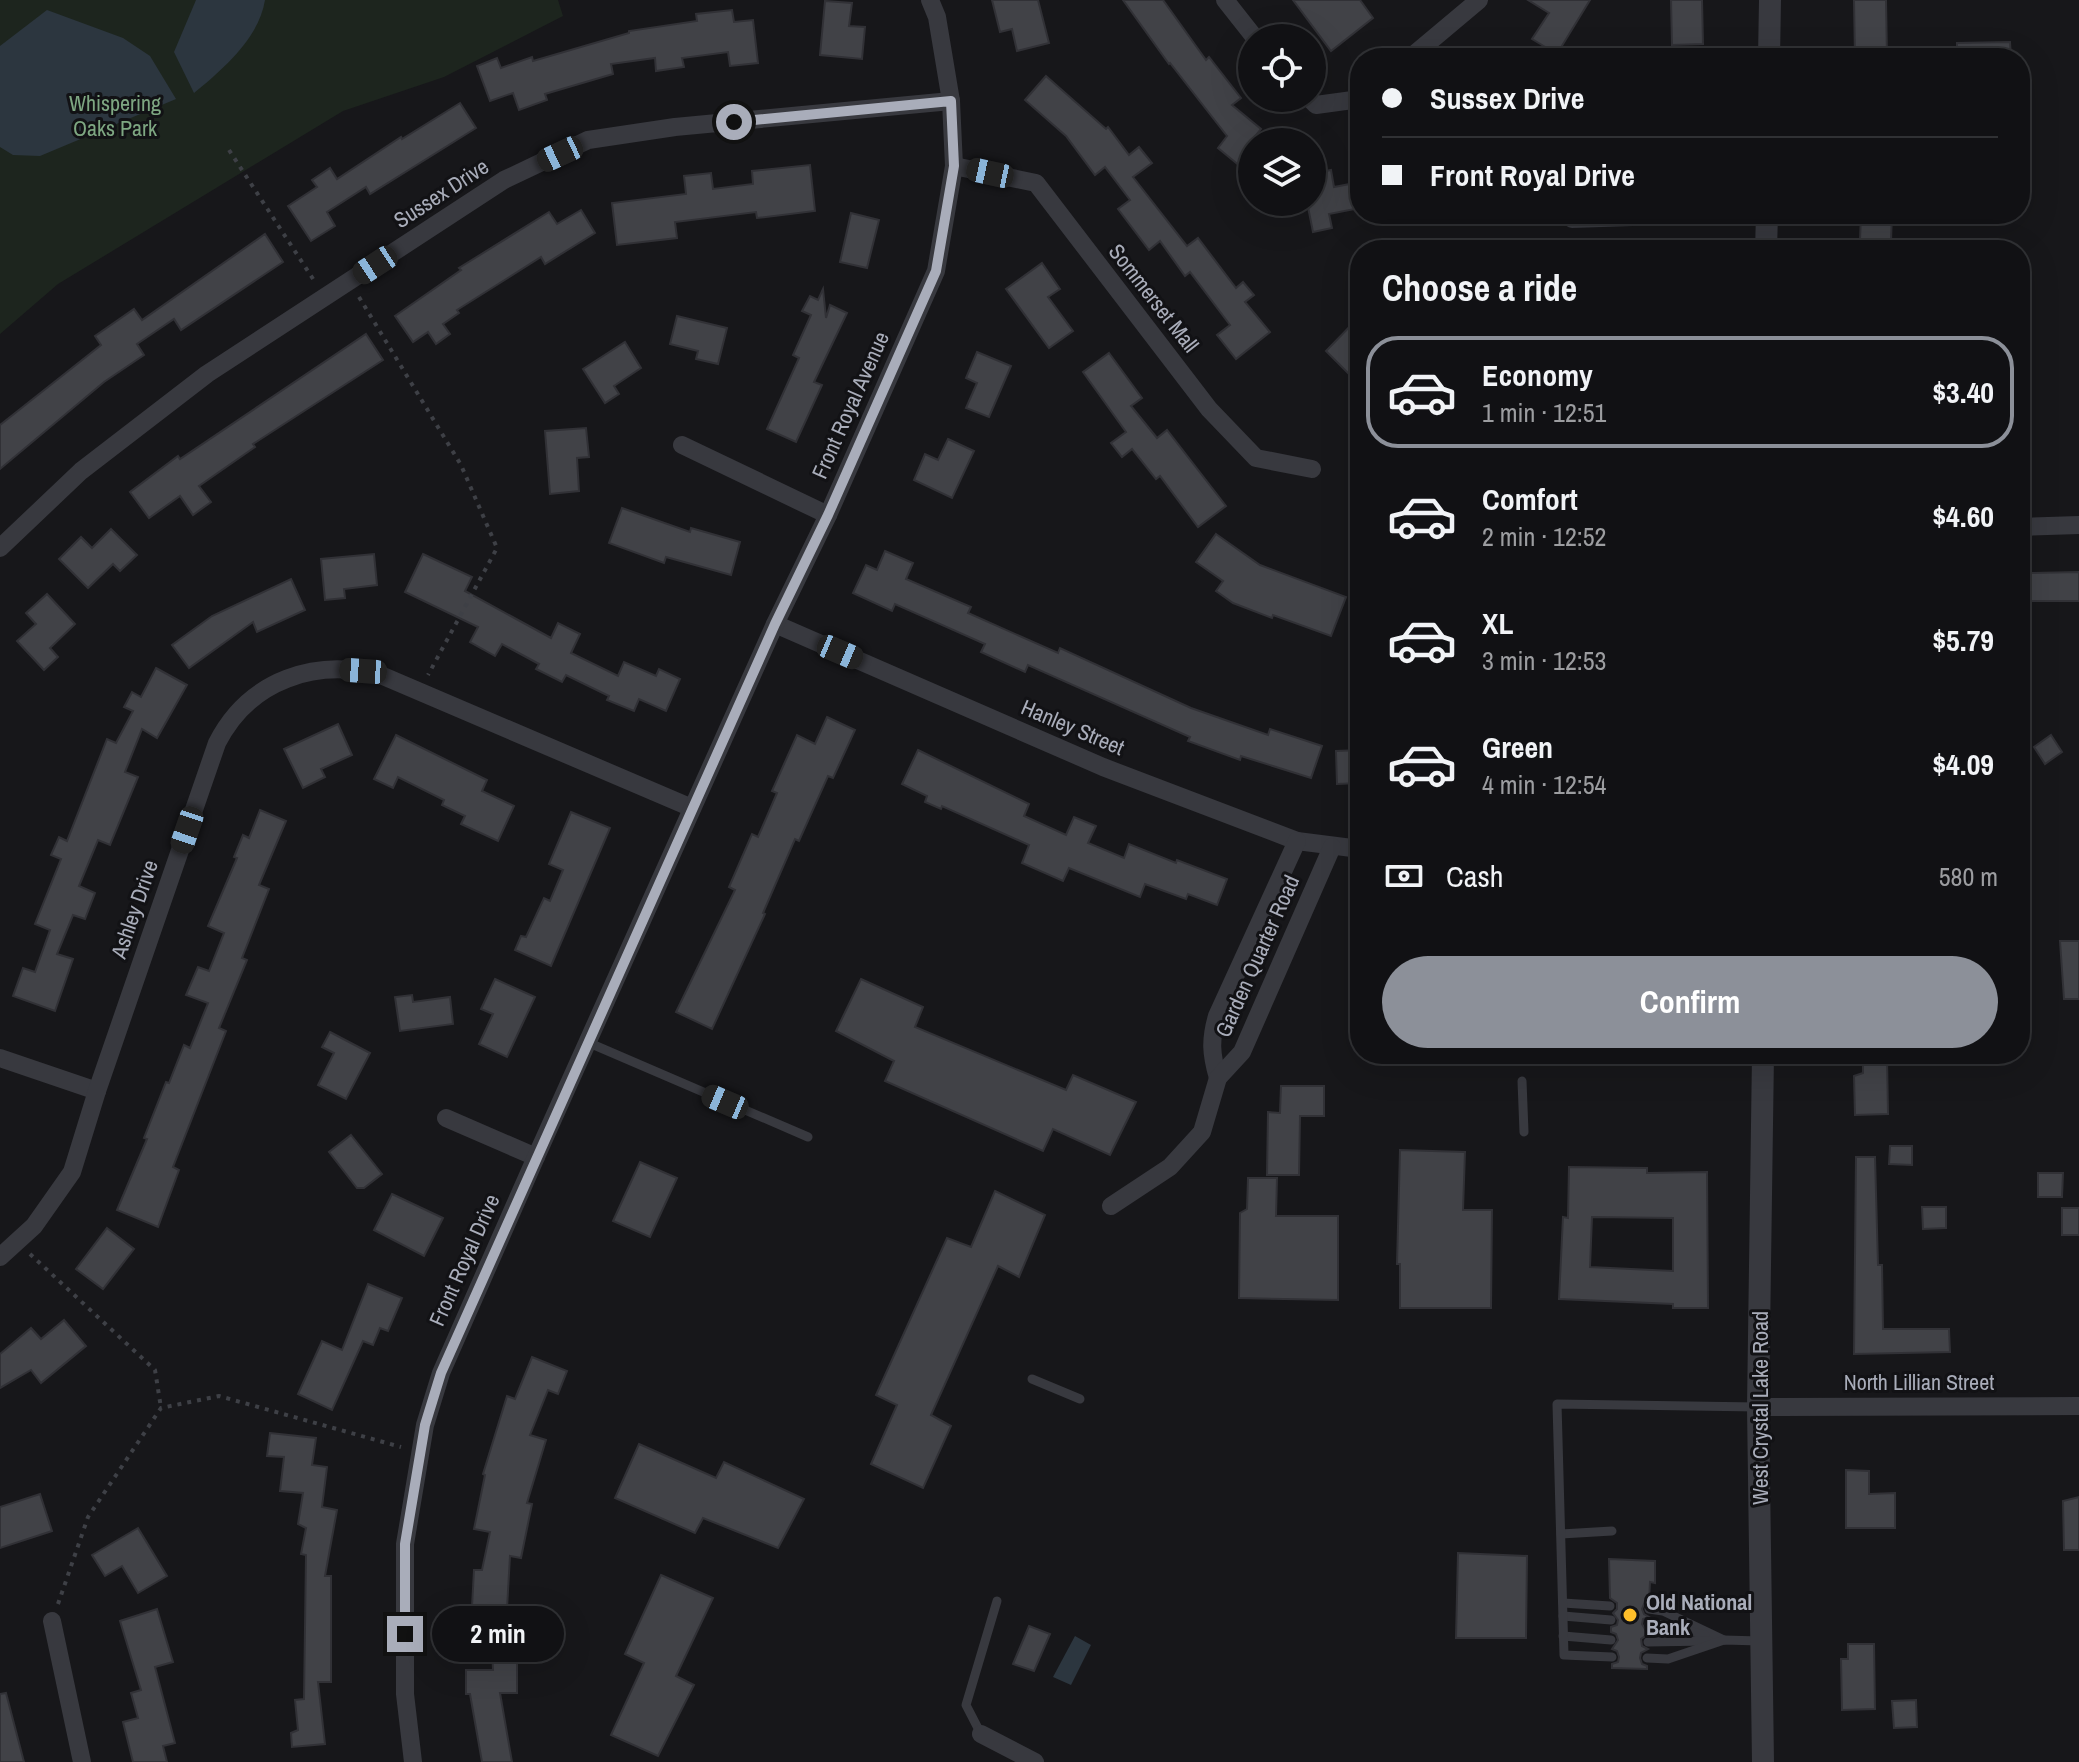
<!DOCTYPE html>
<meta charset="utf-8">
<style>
:root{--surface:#111114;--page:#1a1a1d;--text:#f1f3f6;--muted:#9c9da0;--line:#303134;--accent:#8c9099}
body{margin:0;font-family:"Archivo Narrow",sans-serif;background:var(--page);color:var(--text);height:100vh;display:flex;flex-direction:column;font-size:30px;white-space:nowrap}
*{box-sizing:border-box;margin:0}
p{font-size:26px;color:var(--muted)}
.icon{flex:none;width:44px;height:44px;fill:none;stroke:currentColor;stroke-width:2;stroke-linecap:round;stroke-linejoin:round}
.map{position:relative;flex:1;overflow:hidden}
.drawer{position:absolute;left:1350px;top:240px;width:680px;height:824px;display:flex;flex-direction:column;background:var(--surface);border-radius:32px;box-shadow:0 8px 32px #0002,0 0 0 2px var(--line)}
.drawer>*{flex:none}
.top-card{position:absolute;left:1350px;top:48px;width:680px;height:176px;border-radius:32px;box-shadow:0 8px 32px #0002,0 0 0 2px var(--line);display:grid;align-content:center;height:176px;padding:0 32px;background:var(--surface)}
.buttons{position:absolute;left:1238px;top:24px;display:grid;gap:16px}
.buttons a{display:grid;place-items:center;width:88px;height:88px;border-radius:50%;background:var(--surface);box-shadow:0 8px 32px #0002,0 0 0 2px var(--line);font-size:40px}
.end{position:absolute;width:36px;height:36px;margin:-18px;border:10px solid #a9adba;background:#111;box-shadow:0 0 0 4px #111}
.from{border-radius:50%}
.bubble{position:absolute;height:56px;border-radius:28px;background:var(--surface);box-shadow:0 8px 32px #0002,0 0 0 2px var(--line);font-size:26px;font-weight:700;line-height:56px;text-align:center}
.car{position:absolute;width:24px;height:48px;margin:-24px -12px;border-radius:10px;box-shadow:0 0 6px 2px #0007;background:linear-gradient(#222 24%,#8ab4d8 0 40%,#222 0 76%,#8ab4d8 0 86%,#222 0)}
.top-card b{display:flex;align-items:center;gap:28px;height:76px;font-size:30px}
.top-card b+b{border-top:2px solid var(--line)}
.top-card i{width:20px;height:20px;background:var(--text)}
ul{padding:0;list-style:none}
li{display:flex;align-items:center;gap:24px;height:112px;margin:0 16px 12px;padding:0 16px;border:4px solid transparent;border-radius:32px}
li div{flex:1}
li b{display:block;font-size:30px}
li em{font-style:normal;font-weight:700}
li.selected{border-color:var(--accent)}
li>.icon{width:72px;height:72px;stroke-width:1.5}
h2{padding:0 32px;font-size:36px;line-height:96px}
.pay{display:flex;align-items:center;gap:20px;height:88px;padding:0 32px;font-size:30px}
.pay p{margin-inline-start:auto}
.button{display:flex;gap:16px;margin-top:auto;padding:16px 32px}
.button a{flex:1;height:92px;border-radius:48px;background:var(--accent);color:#fff;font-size:32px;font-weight:700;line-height:92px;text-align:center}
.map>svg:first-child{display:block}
.green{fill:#1d251e}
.water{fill:#2c363f}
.building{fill:#414247;stroke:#313136;stroke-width:2;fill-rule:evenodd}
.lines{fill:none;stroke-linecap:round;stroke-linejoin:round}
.path{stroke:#3e4046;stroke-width:4;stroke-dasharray:4 6;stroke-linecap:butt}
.service{stroke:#38393f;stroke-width:9}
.minor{stroke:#38393f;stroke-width:18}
.tertiary{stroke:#38393f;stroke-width:22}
.route{stroke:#a9adba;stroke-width:10}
.poi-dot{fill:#ffbf2a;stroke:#121215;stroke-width:3}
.labels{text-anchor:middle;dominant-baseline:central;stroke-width:6;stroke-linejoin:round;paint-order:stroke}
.park-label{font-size:22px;fill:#7ea782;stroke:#121215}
.street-label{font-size:22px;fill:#a9adba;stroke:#121215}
.poi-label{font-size:22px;font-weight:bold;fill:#a9adba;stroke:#121215;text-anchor:start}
</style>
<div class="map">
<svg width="2079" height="1762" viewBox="0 0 2079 1762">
<rect width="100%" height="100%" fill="#17171a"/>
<polygon class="green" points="0,0 558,0 563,16 444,77 343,111 58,284 0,334"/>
<g class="water">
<path d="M196 0H265C259 38 223 69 194 93L174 52Z"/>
<polygon points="47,10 123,38 150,56 176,99 40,156 13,155 0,147 0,46"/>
<polygon points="1075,1636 1091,1645 1071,1685 1053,1677"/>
</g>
<g class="building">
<polygon points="992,0 1038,0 1049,43 1017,51 1012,29 1000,32"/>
<polygon points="1123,0 1163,0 1206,60 1209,57 1241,98 1232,105 1261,129 1252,140 1252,176 1218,148 1227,136 1170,63 1169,64"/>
<polygon points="1293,0 1360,0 1373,18 1331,51"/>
<polygon points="1528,0 1590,0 1557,54 1532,39 1549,13"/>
<polygon points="1671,0 1702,0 1703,44 1672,45"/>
<polygon points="1854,0 1886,0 1887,58 1855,58"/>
<polygon points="825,1 852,3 849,26 865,27 862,59 820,55"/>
<polygon points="732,10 734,22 753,20 758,63 730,66 728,52 682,58 684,67 656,71 655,58 611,64 613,74 545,94 547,100 519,110 513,93 490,101 477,66 497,58 501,68 532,57 533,61 629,33 629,31 697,21 696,14"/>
<polygon points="2010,42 2011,58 1957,58 1957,43"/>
<polygon points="1046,76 1106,129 1108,127 1129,155 1139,147 1152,163 1133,177 1187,246 1198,238 1236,288 1243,282 1254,295 1245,302 1270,332 1236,359 1217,335 1230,325 1190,272 1185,276 1160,241 1149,250 1118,209 1130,200 1105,167 1095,175 1066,136 1025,100"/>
<polygon points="460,103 476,128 370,194 366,187 327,212 335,226 311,241 288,206 317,187 312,180 330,168 337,179 401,137 402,139"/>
<polygon points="810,165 815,211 757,218 756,212 675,222 677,238 617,245 612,203 686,194 684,176 711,173 713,189 753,184 752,171"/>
<polygon points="1321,169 1321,172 1331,170 1334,187 1360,182 1360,208 1329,214 1332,228 1313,232 1307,202 1312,202 1312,170"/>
<polygon points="581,210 595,233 545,264 541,257 457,310 459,313 443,324 450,334 436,344 428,332 413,342 395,316 461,270 459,268 549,212 557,224"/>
<polygon points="851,213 879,220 867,268 840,262"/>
<polygon points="1861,214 1892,214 1891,241 1860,240"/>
<polygon points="265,234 283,262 181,330 174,319 137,344 144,355 104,382 0,469 0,425 101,345 95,336 134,309 142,320"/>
<polygon points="1042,263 1060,289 1048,297 1073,331 1049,348 1006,289"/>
<polygon points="823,289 826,318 830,305 847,313 814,382 822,385 796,442 767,429 799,358 793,355 811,315 802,311 810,296 818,300"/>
<polygon points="677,316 727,328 718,364 696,359 698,351 670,344"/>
<polygon points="1360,316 1360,363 1349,374 1326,351"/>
<polygon points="366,334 383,360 253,444 255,447 199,486 211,502 193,515 180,496 149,518 130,492 178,456 180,459"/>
<polygon points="625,342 641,368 614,386 619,394 605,403 583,369"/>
<polygon points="977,352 1011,366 989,417 966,408 977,383 966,378"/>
<polygon points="1109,353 1142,398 1131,406 1157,438 1167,430 1226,506 1198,527 1160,476 1156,479 1132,449 1122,457 1111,443 1126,432 1083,372"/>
<polygon points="586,428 589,457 577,458 579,491 550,494 545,431"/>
<polygon points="948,439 974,451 952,498 914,480 925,454 938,460"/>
<polygon points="622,508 690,532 691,528 740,542 731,575 666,557 664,563 609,543"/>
<polygon points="111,529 137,555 120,571 113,564 88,588 59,559 81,537 92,548"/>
<polygon points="1216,534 1260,565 1346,597 1331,636 1273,615 1272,618 1233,603 1216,591 1223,581 1196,562"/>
<polygon points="885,551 913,563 906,579 971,607 968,613 1058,653 1060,648 1191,708 1268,735 1270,729 1322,746 1311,778 1241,756 1240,760 1188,741 1190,737 1028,665 1025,672 981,652 985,644 895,604 892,611 853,593 866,565 877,570"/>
<polygon points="374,554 377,585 344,589 345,598 325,600 321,559"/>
<polygon points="423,554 472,577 465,591 551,638 558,623 580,634 571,653 618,676 624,662 656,676 659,669 680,679 666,711 639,699 634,711 607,700 609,696 566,675 562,682 536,669 539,664 502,644 495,656 470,642 478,627 405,592"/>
<polygon points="2079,572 2079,601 2030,601 2030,573"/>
<polygon points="291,579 305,610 257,632 253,622 189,668 172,645 212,616"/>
<polygon points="47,594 75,624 50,648 58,657 44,670 17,641 36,624 26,613"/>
<polygon points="156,668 187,685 157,738 142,729 125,772 138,777 110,845 98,840 79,886 95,893 85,919 73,915 57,954 73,959 55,1011 13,996 23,968 35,972 50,930 35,924 61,859 51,855 59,837 67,841 107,739 116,743 133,711 124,707 132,692 141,697"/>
<polygon points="827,717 855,730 833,778 828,776 799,841 795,839 763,913 765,914 712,1029 676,1012 735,890 729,887 752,834 758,837 777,793 772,791 797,735 815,744"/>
<polygon points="338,724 352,755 321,769 325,777 303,788 284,749"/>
<polygon points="396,735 487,780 482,791 514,806 498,841 461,824 465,816 442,805 444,800 398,777 393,788 374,779"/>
<polygon points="2051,735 2062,752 2045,764 2034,747"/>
<polygon points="918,750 1029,804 1024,816 1066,835 1074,817 1096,826 1088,843 1124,858 1129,844 1176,863 1177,860 1227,879 1217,905 1188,894 1186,899 1145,884 1140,897 1069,868 1063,881 1022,863 1029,845 942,806 941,809 925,802 927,796 902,784"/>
<polygon points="1360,750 1360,783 1337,784 1336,751"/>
<polygon points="260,810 286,821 259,885 269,889 242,958 247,960 219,1028 226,1031 173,1167 179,1170 158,1227 117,1210 147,1139 144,1138 166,1082 169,1083 184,1045 190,1048 208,1003 186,995 198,967 209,971 224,933 208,926 237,858 234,857 243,835 249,838"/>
<polygon points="571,812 610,828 551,966 515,950 521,936 526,937 544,898 550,901 563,870 549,864"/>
<polygon points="2060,941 2079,941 2079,999 2064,999"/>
<polygon points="495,979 535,997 507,1057 479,1044 493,1014 481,1009"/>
<polygon points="861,979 923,1007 915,1027 1066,1090 1073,1075 1136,1102 1110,1155 1053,1129 1043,1151 885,1081 894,1061 836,1031"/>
<polygon points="412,995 413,1002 450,997 453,1024 400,1031 395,997"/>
<polygon points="330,1032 370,1053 346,1099 318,1085 334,1053 322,1047"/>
<polygon points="1887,1057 1888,1114 1855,1115 1854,1076 1863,1073 1863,1058"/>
<polygon points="1281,1086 1324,1086 1324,1116 1300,1116 1299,1175 1267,1175 1268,1112 1280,1113"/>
<polygon points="351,1135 382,1174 364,1188 357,1188 329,1152"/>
<polygon points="1890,1146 1912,1146 1912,1165 1889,1164"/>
<polygon points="1400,1150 1465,1152 1463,1210 1492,1210 1491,1308 1400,1308 1400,1264 1397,1264"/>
<polygon points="1856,1157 1875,1157 1878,1265 1882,1265 1883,1329 1949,1329 1950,1352 1854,1354"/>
<polygon points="640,1162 677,1178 650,1237 613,1221"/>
<path d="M1569 1167 1647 1168V1173L1707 1172 1708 1308H1673V1304L1559 1299 1563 1217 1568 1218ZM1592 1217 1673 1218V1271L1590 1267Z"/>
<polygon points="2038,1173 2063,1173 2062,1197 2038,1197"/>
<polygon points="1248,1178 1277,1178 1276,1216 1338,1216 1338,1300 1239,1298 1240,1213 1247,1209"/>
<polygon points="995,1191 1045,1215 1019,1277 998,1266 931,1415 951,1426 923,1488 871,1464 897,1405 876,1395 947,1238 971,1247"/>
<polygon points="392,1194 443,1218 424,1256 374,1230"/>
<polygon points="1922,1207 1946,1207 1946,1228 1923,1229"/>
<rect x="2062" y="1208" width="17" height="27"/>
<polygon points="107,1228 134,1249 103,1289 76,1269"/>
<polygon points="368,1284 402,1298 388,1331 380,1328 373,1345 363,1341 332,1410 298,1394 322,1341 342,1350"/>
<polygon points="64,1320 86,1346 41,1383 31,1370 0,1388 0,1354 31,1328 41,1339"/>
<polygon points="532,1357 567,1371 558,1394 548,1390 530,1435 546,1440 527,1503 532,1504 521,1558 510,1556 506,1626 471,1625 474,1570 482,1570 490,1532 474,1529 485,1475 483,1474 507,1396 515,1399"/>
<polygon points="270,1433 316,1438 312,1465 327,1467 322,1507 337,1510 325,1576 331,1576 331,1682 318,1682 325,1744 292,1747 291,1733 298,1730 295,1700 304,1699 306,1555 301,1554 306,1528 298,1524 303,1493 280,1491 284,1457 267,1456"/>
<polygon points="639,1444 716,1478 724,1462 804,1499 778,1548 703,1518 695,1533 615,1498"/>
<polygon points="1846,1470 1869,1471 1869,1494 1895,1493 1895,1528 1846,1528"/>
<polygon points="40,1494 52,1531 0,1548 0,1507"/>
<polygon points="2079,1497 2079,1550 2064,1550 2063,1501"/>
<polygon points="138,1528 167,1576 138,1593 122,1566 105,1576 92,1555"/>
<polygon points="1458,1553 1527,1556 1526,1638 1456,1638"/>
<polygon points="1609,1559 1655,1561 1655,1583 1650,1582 1649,1602 1644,1604 1642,1609 1644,1614 1649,1617 1643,1619 1642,1624 1648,1634 1641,1639 1642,1646 1648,1649 1641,1653 1640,1658 1642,1664 1647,1666 1647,1669 1612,1668 1612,1664 1618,1662 1619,1657 1617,1651 1612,1649 1618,1640 1616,1634 1611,1632 1611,1627 1617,1625 1618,1620 1613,1613 1617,1609 1617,1603 1610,1598"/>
<polygon points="661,1575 713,1598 676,1676 694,1685 658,1756 611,1735 644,1663 625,1654"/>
<polygon points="157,1609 173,1662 155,1667 175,1743 163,1746 167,1762 133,1762 123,1722 138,1718 131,1693 141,1690 120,1621"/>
<polygon points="1029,1626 1050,1634 1034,1671 1013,1664"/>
<polygon points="1848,1644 1874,1644 1875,1709 1842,1710 1841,1659 1848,1659"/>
<polygon points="517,1646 517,1693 500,1693 512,1762 482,1762 470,1694 466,1694 466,1670 493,1670 492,1647"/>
<polygon points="6,1693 24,1762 0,1762 0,1694"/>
<polygon points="1916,1700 1917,1727 1894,1728 1892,1701"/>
</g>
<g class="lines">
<g class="path">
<polyline points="229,150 315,282"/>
<polyline points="359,297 461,465 497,548 428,675"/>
<polyline points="30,1254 155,1370 161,1408"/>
<polyline points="58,1604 88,1517 161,1408 219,1396 401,1447"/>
</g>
<g class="service">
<polyline points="587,1042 808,1137"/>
<polyline points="1522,1081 1524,1132"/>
<polyline points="1032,1379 1080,1399"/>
<polyline points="1561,1534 1612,1531"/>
<polyline points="1563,1603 1610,1606"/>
<polyline points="1649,1609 1663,1611 1724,1640"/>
<polyline points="1563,1616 1611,1620"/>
<polyline points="1649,1624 1666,1625 1705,1635"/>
<polyline points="1563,1636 1611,1640"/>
<polyline points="1648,1642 1709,1641"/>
<polyline points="1612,1657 1564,1655 1557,1404 1758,1407"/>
<polyline points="1647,1658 1668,1659 1724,1640 1760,1641"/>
<polyline points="981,1734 966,1705 997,1601"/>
</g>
<g class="minor">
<polyline points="1225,0 1255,38"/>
<polyline points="1410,58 1479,0"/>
<polyline points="1309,98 1316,105 1360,99"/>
<polyline points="954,166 1036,183 1209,409 1256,458 1312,469"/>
<polyline points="1572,219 1723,214"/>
<polyline points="682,445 828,515"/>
<polyline points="2020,527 2079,525"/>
<polyline points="0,548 81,471 207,374 504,180 588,140 675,127 951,101"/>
<polyline points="775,624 1103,767 1297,841 1360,849"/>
<polyline points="0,1058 97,1091"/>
<path d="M1218 1078C1211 1054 1210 1040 1217 1016L1297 841"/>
<polyline points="446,1118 536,1157"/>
<polyline points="1111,1206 1170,1167 1202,1132 1218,1078 1242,1052 1332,847"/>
<path d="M0 1257 34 1226 72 1172 97 1091 217 743C249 680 316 657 383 676L692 808"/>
<polyline points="1758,1407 2079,1406"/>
<polyline points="52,1621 82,1762"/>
<polyline points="981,1734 1035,1762"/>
<polyline points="413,1762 405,1694 405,1544 425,1425 441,1373 536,1157 775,624 828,515 936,271 954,166 951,101 937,17 930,0"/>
</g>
<g class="tertiary">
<polyline points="1769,58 1770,0"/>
<polyline points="1766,250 1767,214"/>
<polyline points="1763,1054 1758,1407 1763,1762"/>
</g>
</g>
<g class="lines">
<polyline class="route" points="405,1634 405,1544 425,1425 441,1373 775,624 828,515 936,271 954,166 951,101 734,122"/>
</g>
<circle class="poi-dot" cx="1630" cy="1615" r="8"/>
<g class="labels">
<g class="park-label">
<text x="115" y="103">Whispering<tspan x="115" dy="25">Oaks Park</tspan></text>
</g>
<g class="street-label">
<text transform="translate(441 193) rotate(-33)">Sussex Drive</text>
<text transform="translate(1154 298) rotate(52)">Sommerset Mall</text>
<text transform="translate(850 405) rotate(-66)">Front Royal Avenue</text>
<text transform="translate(1073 727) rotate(23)">Hanley Street</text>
<text transform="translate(134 909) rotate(-71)">Ashley Drive</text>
<text transform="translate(1257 956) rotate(-66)">Garden Quarter Road</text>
<text transform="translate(464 1260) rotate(-66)">Front Royal Drive</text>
<text x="1919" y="1382">North Lillian Street</text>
<text transform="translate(1760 1408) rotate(-90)">West Crystal Lake Road</text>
</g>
<g class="poi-label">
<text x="1646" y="1602">Old National<tspan x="1646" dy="25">Bank</tspan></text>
</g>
</g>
</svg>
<div class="buttons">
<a><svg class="icon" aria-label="locate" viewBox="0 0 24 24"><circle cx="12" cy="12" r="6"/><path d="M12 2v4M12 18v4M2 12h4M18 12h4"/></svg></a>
<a><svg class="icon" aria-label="layers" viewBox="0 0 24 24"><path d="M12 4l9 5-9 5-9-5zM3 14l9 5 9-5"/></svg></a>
</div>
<i class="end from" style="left:734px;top:122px"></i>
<i class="end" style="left:405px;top:1634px"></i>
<div class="bubble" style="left:432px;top:1606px;width:132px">2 min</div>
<i class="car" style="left:560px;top:154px;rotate:245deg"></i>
<i class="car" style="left:990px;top:173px;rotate:282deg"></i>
<i class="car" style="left:375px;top:265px;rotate:237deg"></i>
<i class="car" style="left:840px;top:652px;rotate:113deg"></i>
<i class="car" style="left:363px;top:671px;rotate:274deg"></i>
<i class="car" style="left:187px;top:830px;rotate:199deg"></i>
<i class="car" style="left:725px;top:1102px;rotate:293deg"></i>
<div class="top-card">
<b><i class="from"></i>Sussex Drive</b>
<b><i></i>Front Royal Drive</b>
</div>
<section class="drawer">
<h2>Choose a ride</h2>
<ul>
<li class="selected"><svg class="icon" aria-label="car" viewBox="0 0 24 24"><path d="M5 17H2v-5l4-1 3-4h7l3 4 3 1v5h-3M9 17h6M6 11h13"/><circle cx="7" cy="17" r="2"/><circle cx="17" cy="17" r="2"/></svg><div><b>Economy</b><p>1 min · 12:51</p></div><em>$3.40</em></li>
<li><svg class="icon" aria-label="car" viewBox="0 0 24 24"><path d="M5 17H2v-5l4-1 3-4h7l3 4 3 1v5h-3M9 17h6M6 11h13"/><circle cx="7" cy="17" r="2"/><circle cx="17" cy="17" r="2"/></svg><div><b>Comfort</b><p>2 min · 12:52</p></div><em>$4.60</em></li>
<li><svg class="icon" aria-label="car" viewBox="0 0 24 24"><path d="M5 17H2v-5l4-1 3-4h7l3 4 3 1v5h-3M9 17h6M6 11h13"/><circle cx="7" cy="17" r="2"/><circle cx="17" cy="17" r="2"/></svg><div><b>XL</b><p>3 min · 12:53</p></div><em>$5.79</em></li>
<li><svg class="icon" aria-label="car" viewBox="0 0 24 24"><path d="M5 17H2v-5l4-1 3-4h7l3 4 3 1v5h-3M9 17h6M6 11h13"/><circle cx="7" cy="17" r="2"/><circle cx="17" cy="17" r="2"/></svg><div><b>Green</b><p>4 min · 12:54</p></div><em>$4.09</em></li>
</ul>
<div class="pay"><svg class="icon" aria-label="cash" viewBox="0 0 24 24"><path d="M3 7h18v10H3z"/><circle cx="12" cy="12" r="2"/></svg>Cash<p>580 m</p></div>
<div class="button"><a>Confirm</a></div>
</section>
</div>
